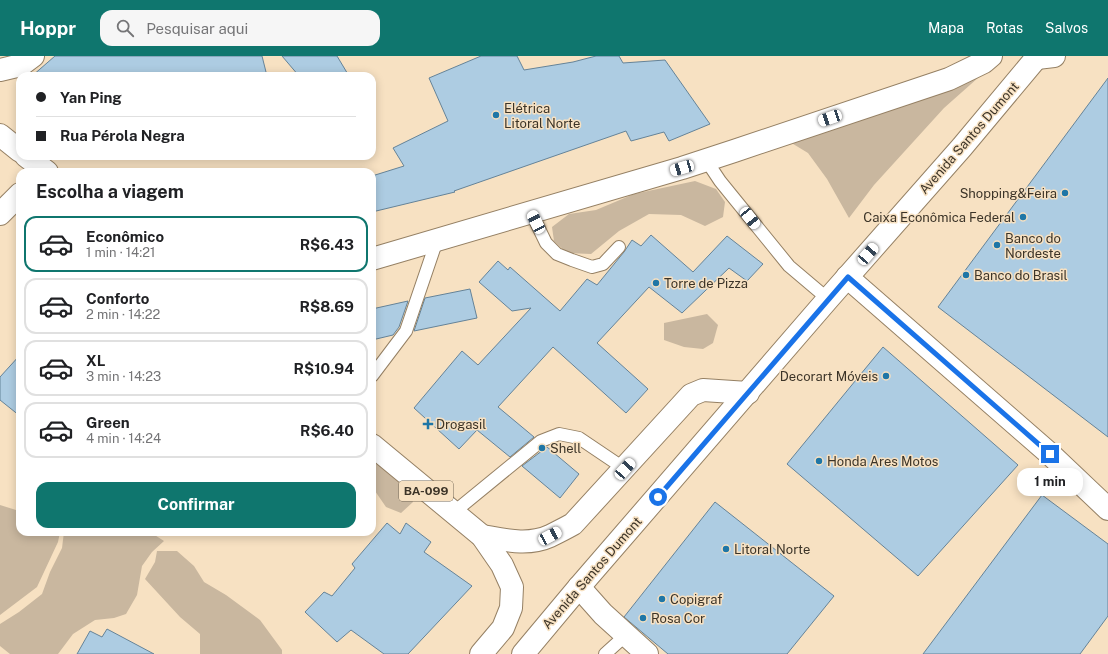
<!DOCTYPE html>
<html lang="pt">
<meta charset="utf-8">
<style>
:root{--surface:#fff;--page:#f6f6f6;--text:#202124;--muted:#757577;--line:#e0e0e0;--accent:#0f766e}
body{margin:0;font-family:"Public Sans",sans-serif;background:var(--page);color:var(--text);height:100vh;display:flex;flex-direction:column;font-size:15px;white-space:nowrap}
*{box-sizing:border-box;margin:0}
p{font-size:13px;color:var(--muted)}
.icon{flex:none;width:22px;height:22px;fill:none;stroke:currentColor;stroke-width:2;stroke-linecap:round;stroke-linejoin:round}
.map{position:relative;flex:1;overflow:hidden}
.sheet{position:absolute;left:16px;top:112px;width:360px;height:368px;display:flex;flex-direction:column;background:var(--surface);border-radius:12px;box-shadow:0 2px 10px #0003}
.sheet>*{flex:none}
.hud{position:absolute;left:16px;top:16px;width:360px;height:88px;border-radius:12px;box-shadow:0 2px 10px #0003;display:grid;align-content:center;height:88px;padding:0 20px;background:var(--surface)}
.end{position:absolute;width:18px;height:18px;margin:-9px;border:5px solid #1a73e8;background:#fff;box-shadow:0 0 0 2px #fff}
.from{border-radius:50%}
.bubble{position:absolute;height:28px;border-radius:12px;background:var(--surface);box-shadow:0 2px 10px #0003;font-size:13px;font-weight:700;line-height:28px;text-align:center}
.car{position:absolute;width:12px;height:24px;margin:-12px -6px;border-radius:5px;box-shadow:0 0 3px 1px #0007;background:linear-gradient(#fff 24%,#345 0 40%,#fff 0 76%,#345 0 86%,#fff 0)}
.hud b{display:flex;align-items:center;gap:14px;height:38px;font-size:15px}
.hud b+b{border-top:1px solid var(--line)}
.hud i{width:10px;height:10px;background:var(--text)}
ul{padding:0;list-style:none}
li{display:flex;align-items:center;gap:12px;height:56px;margin:0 8px 6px;padding:0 12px;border:2px solid var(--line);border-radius:12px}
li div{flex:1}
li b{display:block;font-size:15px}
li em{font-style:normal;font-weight:700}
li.active{border-color:var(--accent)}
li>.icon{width:36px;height:36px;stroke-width:1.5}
h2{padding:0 20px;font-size:18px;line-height:48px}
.cta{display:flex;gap:8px;margin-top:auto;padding:8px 20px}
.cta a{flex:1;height:46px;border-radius:12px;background:var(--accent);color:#fff;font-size:16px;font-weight:700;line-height:46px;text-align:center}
header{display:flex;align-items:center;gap:24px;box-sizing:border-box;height:56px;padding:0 20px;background:var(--accent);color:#fff}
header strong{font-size:19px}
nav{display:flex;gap:22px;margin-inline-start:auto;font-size:14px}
.search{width:280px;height:36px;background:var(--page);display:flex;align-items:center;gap:10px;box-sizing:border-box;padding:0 14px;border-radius:12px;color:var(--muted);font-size:15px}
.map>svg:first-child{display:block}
.green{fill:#c9b79f}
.building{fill:#adcce2;stroke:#658398}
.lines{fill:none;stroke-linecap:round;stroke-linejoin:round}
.service-casing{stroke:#958064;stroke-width:14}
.minor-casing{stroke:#958064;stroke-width:24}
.tertiary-casing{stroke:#958064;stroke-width:24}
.secondary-casing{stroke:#958064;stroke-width:24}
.primary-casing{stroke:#958064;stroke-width:24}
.trunk-casing{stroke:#958064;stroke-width:24}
.service{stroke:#fff;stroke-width:12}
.minor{stroke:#fff;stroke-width:22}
.tertiary{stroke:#fff;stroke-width:22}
.secondary{stroke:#fff;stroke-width:22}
.primary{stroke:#fff;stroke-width:22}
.trunk{stroke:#fff;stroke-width:22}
.route{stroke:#1a73e8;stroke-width:5}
.poi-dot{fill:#1f76a6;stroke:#f7e1c2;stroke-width:1.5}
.labels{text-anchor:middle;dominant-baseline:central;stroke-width:3;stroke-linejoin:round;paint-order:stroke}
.shield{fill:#f7e1c2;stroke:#746856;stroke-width:1}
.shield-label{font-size:12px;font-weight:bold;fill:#3c3428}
.poi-label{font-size:13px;fill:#3c3428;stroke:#f7e1c2;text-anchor:start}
.street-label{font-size:13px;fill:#3c3428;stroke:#f7e1c2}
</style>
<header>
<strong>Hoppr</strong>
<div class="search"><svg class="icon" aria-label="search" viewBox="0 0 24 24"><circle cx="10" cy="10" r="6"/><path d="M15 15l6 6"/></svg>Pesquisar aqui</div>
<nav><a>Mapa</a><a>Rotas</a><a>Salvos</a></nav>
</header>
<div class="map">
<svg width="1108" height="598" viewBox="0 0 1108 598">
<rect width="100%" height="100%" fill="#f7e1c2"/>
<g class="green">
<polygon points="988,13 944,52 874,129 849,162 827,123 808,97 780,80"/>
<polygon points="695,125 716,133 725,146 723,161 705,170 681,159 649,158 619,175 591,198 567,197 554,185 552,171 569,158 596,154 634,138"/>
<polygon points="707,258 718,269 713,287 703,293 684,291 664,284 664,267"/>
<polygon points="372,394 406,428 413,446 401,457 386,451 375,435 372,435"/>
<polygon points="20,447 20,476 60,476 58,486 37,531 0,559 0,449 16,454"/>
<polygon points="64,476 150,476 164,485 152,496 142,510 137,539 126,558 114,562 95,564 73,578 58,598 10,598 0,590 0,568 19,556 42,538 50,516 62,492"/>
<polygon points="157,495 177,495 194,510 204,526 226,539 260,564 282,594 282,598 200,598 200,578 180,561 145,523 155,506"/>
</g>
<g class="building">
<polygon points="55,0 262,0 267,20 32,20"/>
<polygon points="282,0 337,0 349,20 299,20"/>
<polygon points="481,0 517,0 524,14 573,6 596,0 619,0 623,7 665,4 710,68 669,85 664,76 631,85 626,75 454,135 455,136 372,156 372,120 404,110 393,92 448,65 429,22"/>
<polygon points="1108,22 1108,381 938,251"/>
<polygon points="651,179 693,216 727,180 763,208 747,225 729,212 682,257 649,231 597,287 648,333 626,357 553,291 498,351 534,381 510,401 477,374 459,393 414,352 462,295 478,309 531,252 512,255 479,226 498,205 508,214 510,211 560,255 587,223 597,229 624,196 632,184 641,190"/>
<polygon points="470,233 477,262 414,275 425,242"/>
<polygon points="408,245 399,271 393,279 372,284 372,253"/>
<polygon points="883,291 1018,409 918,520 787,408"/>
<polygon points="20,299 20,360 0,344 0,321"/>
<polygon points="547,391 579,418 560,442 522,410"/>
<polygon points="1042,439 1108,488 1108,560 1080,598 923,598"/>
<polygon points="715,446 834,540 787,598 668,598 624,561"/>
<polygon points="387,467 400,478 406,467 431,486 424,496 472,530 408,598 384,598 351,574 337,586 305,556 324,536 332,540 355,512 352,508"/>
<polygon points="107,573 154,598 77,598 90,575 102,581"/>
</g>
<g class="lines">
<defs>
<g id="service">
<polyline points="706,104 720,125 789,210 828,243"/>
<polyline points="531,156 546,187 557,198 572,204 592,211 603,208 619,191"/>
<polyline points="372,320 406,275 437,184"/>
<polyline points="453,457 541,385 559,378 579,382 625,413"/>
<polyline points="605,598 626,579"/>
</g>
<g id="minor">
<polyline points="0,158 20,138"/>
<polyline points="847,221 1050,398 1108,453"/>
<polyline points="579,531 603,558 647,598"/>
</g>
<g id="tertiary">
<polyline points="0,79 20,95"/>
<polyline points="26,100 47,116"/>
</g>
<polyline id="secondary" points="1037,2 1054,0"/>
<polyline id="primary" points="0,14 21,9 33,0"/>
<g id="trunk">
<polyline points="372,203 682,112 734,95 949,23 984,6 991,0"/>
<polyline points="372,389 482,480 502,509 512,531 511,552 503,572 481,598"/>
<path d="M482 480C505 484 528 490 550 480 558 476 566 472 573 468L691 339 703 334 748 337"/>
<polyline points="523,598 579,531 828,243 962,91 1038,0"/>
</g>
</defs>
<use href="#service" class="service-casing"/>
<use href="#minor" class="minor-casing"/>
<use href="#tertiary" class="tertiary-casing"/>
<use href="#secondary" class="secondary-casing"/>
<use href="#primary" class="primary-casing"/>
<use href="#trunk" class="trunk-casing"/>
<use href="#service" class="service"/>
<use href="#minor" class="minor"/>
<use href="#tertiary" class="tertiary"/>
<use href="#secondary" class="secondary"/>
<use href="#primary" class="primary"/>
<use href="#trunk" class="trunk"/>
</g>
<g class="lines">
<polyline class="route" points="658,441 848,221 1050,398"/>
</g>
<g class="poi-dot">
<circle cx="496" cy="59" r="4"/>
<circle cx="1065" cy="137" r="4"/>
<circle cx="1023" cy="161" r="4"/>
<circle cx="997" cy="189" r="4"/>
<circle cx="966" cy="219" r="4"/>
<circle cx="656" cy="227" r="4"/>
<circle cx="886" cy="320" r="4"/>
<path d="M426 362h4v4h4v4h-4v4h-4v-4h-4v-4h4z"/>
<circle cx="542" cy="392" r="4"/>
<circle cx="819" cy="405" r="4"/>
<circle cx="726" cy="493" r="4"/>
<circle cx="662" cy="543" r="4"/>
<circle cx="643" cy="562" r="4"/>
</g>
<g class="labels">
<rect class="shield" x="399" y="425" width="54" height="20" rx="3"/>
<g class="shield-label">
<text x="426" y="435">BA-099</text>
</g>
<g class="poi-label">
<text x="504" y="52">Elétrica<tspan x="504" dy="15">Litoral Norte</tspan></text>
<text x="1057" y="137" text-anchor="end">Shopping&amp;Feira</text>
<text x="1015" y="161" text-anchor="end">Caixa Econômica Federal</text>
<text x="1005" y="182">Banco do<tspan x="1005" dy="15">Nordeste</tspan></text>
<text x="974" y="219">Banco do Brasil</text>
<text x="664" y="227">Torre de Pizza</text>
<text x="878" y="320" text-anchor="end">Decorart Móveis</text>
<text x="436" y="368">Drogasil</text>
<text x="550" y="392">Shell</text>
<text x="827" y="405">Honda Ares Motos</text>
<text x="734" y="493">Litoral Norte</text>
<text x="670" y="543">Copigraf</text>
<text x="651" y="562">Rosa Cor</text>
</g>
<g class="street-label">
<text transform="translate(969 82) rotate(-49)">Avenida Santos Dumont</text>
<text transform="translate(592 517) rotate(-49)">Avenida Santos Dumont</text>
</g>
</g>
</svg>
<i class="end from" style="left:658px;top:441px"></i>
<i class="end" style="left:1050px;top:398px"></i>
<div class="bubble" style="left:1017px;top:412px;width:66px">1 min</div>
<i class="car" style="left:830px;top:62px;rotate:251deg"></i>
<i class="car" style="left:682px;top:112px;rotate:254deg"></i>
<i class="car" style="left:750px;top:162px;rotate:141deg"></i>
<i class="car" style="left:536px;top:166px;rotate:333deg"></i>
<i class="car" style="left:868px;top:198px;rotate:41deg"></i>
<i class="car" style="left:625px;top:413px;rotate:42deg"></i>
<i class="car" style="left:550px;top:480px;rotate:62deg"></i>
<div class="hud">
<b><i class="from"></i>Yan Ping</b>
<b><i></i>Rua Pérola Negra</b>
</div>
<section class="sheet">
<h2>Escolha a viagem</h2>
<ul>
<li class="active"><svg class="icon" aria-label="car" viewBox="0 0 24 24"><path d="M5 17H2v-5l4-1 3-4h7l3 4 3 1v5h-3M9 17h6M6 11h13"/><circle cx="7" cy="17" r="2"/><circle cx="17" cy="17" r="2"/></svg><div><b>Econômico</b><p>1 min · 14:21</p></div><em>R$6.43</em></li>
<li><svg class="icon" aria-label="car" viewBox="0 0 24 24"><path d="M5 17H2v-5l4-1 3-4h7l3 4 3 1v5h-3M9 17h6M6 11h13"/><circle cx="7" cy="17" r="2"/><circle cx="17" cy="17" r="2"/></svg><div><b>Conforto</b><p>2 min · 14:22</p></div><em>R$8.69</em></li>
<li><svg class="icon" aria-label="car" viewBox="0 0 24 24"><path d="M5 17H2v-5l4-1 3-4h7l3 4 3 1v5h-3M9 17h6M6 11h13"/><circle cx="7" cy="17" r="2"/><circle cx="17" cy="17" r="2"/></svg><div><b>XL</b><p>3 min · 14:23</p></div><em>R$10.94</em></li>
<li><svg class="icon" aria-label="car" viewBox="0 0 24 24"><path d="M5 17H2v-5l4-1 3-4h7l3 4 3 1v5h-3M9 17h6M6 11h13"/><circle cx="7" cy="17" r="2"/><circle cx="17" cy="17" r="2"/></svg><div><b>Green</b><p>4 min · 14:24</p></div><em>R$6.40</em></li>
</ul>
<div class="cta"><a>Confirmar</a></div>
</section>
</div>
